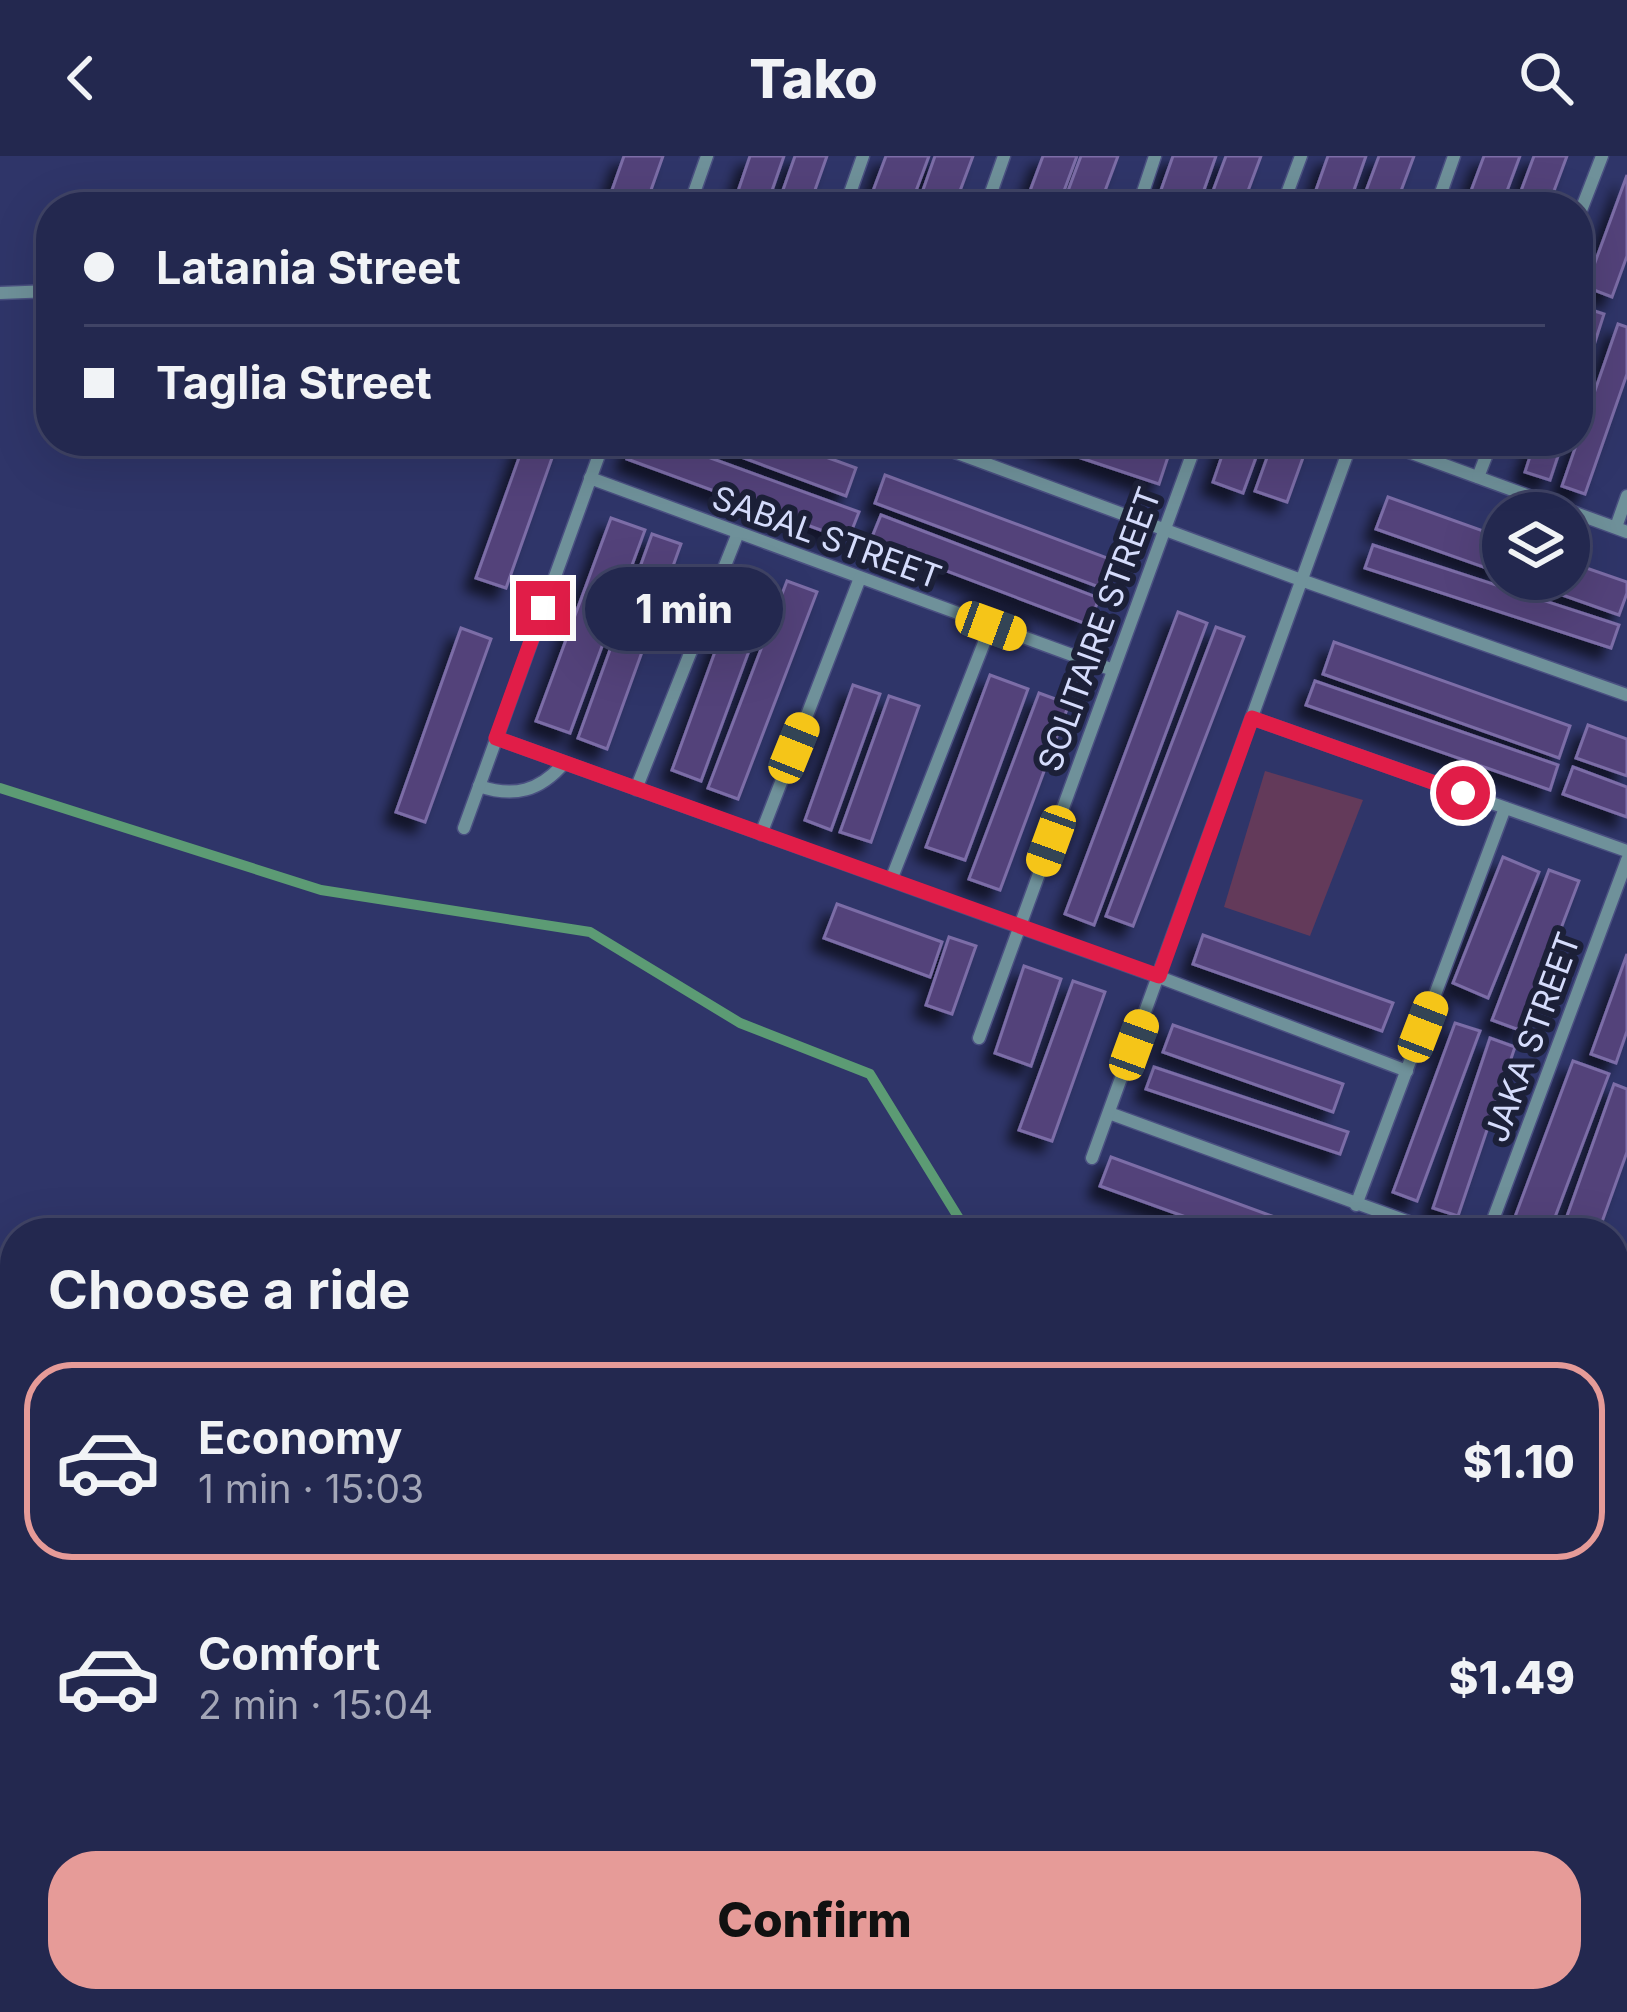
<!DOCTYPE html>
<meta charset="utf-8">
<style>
:root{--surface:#23284f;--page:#2f3459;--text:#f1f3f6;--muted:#a3a6b7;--line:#404466;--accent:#e69b98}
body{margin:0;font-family:Inter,sans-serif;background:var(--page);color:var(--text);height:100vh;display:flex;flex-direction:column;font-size:45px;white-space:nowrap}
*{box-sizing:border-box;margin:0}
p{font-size:39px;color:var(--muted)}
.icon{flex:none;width:66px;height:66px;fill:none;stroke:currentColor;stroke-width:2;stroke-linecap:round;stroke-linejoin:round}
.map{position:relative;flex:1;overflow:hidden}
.drawer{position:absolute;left:0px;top:1062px;width:1629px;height:795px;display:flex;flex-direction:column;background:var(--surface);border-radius:48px 48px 0 0;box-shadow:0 12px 48px #0002,0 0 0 3px var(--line)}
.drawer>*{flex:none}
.top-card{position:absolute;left:36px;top:36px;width:1557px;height:264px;border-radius:48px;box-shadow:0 12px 48px #0002,0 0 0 3px var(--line);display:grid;align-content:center;height:264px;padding:0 48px;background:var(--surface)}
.fabs{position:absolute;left:1482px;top:336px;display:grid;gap:24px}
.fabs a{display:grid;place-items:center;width:108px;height:108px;border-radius:50%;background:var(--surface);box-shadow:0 12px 48px #0002,0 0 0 3px var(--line);font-size:60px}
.end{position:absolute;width:54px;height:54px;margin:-27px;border:15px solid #e11d48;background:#fff;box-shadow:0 0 0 6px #fff}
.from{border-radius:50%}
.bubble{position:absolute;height:84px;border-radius:42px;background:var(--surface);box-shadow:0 12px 48px #0002,0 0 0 3px var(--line);font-size:39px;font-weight:800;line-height:84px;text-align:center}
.car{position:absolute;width:36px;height:72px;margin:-36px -18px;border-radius:15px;box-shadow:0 0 9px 3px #0007;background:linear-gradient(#f5c518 24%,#345 0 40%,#f5c518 0 76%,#345 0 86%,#f5c518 0)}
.top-card b{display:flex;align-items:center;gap:42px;height:114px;font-size:45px}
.top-card b+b{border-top:3px solid var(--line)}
.top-card i{width:30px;height:30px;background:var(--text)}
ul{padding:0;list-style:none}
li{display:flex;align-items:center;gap:36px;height:198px;margin:0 24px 18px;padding:0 24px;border:6px solid transparent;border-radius:48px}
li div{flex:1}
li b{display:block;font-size:45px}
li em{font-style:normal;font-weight:800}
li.selected{border-color:var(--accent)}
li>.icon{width:108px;height:108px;stroke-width:1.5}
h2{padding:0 48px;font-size:54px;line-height:144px}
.button{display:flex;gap:24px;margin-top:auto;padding:24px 48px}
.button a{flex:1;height:138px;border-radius:48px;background:var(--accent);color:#111;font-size:48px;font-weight:800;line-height:138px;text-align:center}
header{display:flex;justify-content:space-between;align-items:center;height:156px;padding:0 48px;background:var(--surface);font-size:54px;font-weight:800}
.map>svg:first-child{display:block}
.green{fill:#633a5a}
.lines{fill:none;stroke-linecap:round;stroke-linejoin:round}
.stream{stroke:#5c9b74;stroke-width:10}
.building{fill:#53437a;stroke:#7c6da7;stroke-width:3;filter:url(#shadow)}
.minor-casing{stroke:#4a5081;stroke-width:15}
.minor{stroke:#6f919a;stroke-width:12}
.route{stroke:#e11d48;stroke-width:15}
.labels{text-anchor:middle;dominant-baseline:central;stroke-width:12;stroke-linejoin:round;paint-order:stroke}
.street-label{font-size:33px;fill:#d5dcfc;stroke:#1c2038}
</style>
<header><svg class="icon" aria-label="back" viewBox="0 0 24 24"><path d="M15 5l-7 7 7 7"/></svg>Tako<svg class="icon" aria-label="search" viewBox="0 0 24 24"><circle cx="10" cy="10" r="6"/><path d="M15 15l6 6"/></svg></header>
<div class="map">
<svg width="1627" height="1856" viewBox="0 0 1627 1856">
<defs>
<filter id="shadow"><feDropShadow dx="-11" dy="11" stdDeviation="6" flood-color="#0009"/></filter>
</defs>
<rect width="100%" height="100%" fill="#2f3569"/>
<polygon class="green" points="1265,615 1363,644 1310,780 1224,751"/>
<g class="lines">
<g class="stream">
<polyline points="0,632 321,734 590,776 740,867 870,918 968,1077"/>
<polyline points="0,1259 15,1261"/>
</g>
</g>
<g class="building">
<polygon points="624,0 663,0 645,51 606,51"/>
<polygon points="750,0 784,0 767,49 737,38"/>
<polygon points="795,0 827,0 809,51 777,51"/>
<polygon points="886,0 929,0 910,51 867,51"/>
<polygon points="935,0 973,0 954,51 917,51"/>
<polygon points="1043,0 1077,0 1058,51 1024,51"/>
<polygon points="1081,0 1118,0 1099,51 1062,51"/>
<polygon points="1173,0 1216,0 1198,51 1155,51"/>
<polygon points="1226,0 1261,0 1242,51 1207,51"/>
<polygon points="1328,0 1366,0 1348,51 1310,51"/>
<polygon points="1379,0 1414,0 1395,51 1360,51"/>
<polygon points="1484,0 1520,0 1501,51 1465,51"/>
<polygon points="1534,0 1567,0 1548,51 1515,51"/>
<polygon points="1627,19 1627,100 1612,141 1586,131"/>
<polygon points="1579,150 1604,158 1578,239 1578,154"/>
<polygon points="1618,168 1627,171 1627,218 1585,338 1562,330"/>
<polygon points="525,285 558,285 506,432 476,422"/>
<polygon points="634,285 664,285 859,356 848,384 627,303"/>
<polygon points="698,285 782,285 856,312 846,340"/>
<polygon points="1030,285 1142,285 1170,295 1159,328"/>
<polygon points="1227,285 1262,285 1243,337 1213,326"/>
<polygon points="1273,285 1309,285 1287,346 1255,335"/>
<polygon points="1535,285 1563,285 1550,324 1525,316"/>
<polygon points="885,319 1110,403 1099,431 875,347"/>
<polygon points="1388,341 1503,382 1503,418 1376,373"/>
<polygon points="881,359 1099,442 1089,469 870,386"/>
<polygon points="611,362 645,374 570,577 536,565"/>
<polygon points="652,378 681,388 607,593 578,582"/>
<polygon points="1373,389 1619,469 1611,492 1365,412"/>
<polygon points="1569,406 1627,426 1627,437 1619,459 1517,423 1569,423"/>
<polygon points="787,425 817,436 738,643 708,632"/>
<polygon points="740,427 770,438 701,625 672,614"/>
<polygon points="1178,456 1207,467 1094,769 1065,758"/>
<polygon points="1216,471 1244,481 1133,770 1106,760"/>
<polygon points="461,472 491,483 425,666 396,656"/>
<polygon points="1334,486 1570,570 1559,602 1323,518"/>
<polygon points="990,519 1028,533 965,704 926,691"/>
<polygon points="1315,525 1558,609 1550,634 1306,549"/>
<polygon points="853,529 880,538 831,674 805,664"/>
<polygon points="1039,537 1069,548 1000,734 969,723"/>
<polygon points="889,540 919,550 871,686 840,676"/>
<polygon points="1588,569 1627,583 1627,620 1576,602"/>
<polygon points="1573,611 1627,631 1627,661 1563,638"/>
<polygon points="1503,701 1539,716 1488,842 1453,827"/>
<polygon points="1549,714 1579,725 1522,875 1492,864"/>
<polygon points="837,748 942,786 930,821 824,782"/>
<polygon points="1203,779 1393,847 1382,875 1193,808"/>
<polygon points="949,781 976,790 952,858 926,849"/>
<polygon points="1627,798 1627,875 1616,907 1591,898"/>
<polygon points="1024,810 1061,823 1031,910 995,897"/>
<polygon points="1073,825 1105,836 1052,985 1019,974"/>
<polygon points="1455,867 1480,875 1417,1045 1393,1036"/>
<polygon points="1173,869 1343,928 1333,956 1163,896"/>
<polygon points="1490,882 1515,891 1458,1060 1433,1052"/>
<polygon points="1573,905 1609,918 1549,1077 1509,1077"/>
<polygon points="1154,911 1348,976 1340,998 1146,933"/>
<polygon points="1614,928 1627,933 1627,996 1598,1077 1561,1077"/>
<polygon points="1111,1001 1318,1077 1230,1077 1100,1030"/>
<polygon points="1614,1188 1627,1193 1627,1226 1614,1221"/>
</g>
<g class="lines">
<defs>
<g id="minor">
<polyline points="693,39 726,51"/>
<polyline points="689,51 707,0"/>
<polyline points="845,51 863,0"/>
<polyline points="986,51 1004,0"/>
<polyline points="1138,51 1155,0"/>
<polyline points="1282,51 1301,0"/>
<polyline points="1436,51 1454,0"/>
<polyline points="1578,62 1602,0"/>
<polyline points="0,137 51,135"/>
<polyline points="925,285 1301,424 1627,539"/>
<polyline points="1379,285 1627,376"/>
<polyline points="1478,321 1492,285"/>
<polyline points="590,322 1113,514"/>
<polyline points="1616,371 1627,340"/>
<polyline points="1252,562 1627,695"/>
<polyline points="496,582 1159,821 1407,915"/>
<path d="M479 630C514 642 540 635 564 607"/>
<polyline points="636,633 738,377"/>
<polyline points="464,672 604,285"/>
<polyline points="761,678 860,422"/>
<polyline points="891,724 991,469"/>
<polyline points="979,882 1197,285"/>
<polyline points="1109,957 1439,1077"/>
<polyline points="1092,1002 1352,285"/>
<polyline points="1356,1049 1505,652"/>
<polyline points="1488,1077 1627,704"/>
<polyline points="1615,1139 1627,1105"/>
</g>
</defs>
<use href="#minor" class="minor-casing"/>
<use href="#minor" class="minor"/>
</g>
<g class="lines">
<polyline class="route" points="543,452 496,582 1159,820 1252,562 1463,637"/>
</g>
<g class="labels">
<g class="street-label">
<text transform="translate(827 381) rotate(20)">SABAL STREET</text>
<text transform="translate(1099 473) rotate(-70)">SOLITAIRE STREET</text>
<text transform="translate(1532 881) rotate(-70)">JAKA STREET</text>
</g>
</g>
</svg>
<div class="fabs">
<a><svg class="icon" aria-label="layers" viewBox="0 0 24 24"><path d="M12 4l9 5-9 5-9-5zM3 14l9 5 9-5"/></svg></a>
</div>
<i class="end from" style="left:1463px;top:637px"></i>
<i class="end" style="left:543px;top:452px"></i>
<div class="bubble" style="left:585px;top:411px;width:198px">1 min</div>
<i class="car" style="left:991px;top:470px;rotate:110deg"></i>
<i class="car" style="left:794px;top:592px;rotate:22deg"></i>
<i class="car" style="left:1051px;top:685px;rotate:200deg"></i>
<i class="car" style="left:1423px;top:871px;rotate:21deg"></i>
<i class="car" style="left:1134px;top:889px;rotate:20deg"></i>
<div class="top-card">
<b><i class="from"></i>Latania Street</b>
<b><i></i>Taglia Street</b>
</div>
<section class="drawer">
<h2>Choose a ride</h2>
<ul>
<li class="selected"><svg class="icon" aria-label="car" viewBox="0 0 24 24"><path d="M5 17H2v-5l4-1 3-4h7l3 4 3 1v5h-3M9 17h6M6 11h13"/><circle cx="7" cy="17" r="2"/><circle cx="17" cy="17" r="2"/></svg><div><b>Economy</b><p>1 min · 15:03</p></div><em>$1.10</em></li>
<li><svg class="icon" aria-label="car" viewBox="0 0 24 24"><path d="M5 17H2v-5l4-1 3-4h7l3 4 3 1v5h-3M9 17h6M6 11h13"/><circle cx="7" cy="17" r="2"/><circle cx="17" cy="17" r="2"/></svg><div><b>Comfort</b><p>2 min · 15:04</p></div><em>$1.49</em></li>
</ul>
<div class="button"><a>Confirm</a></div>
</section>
</div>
